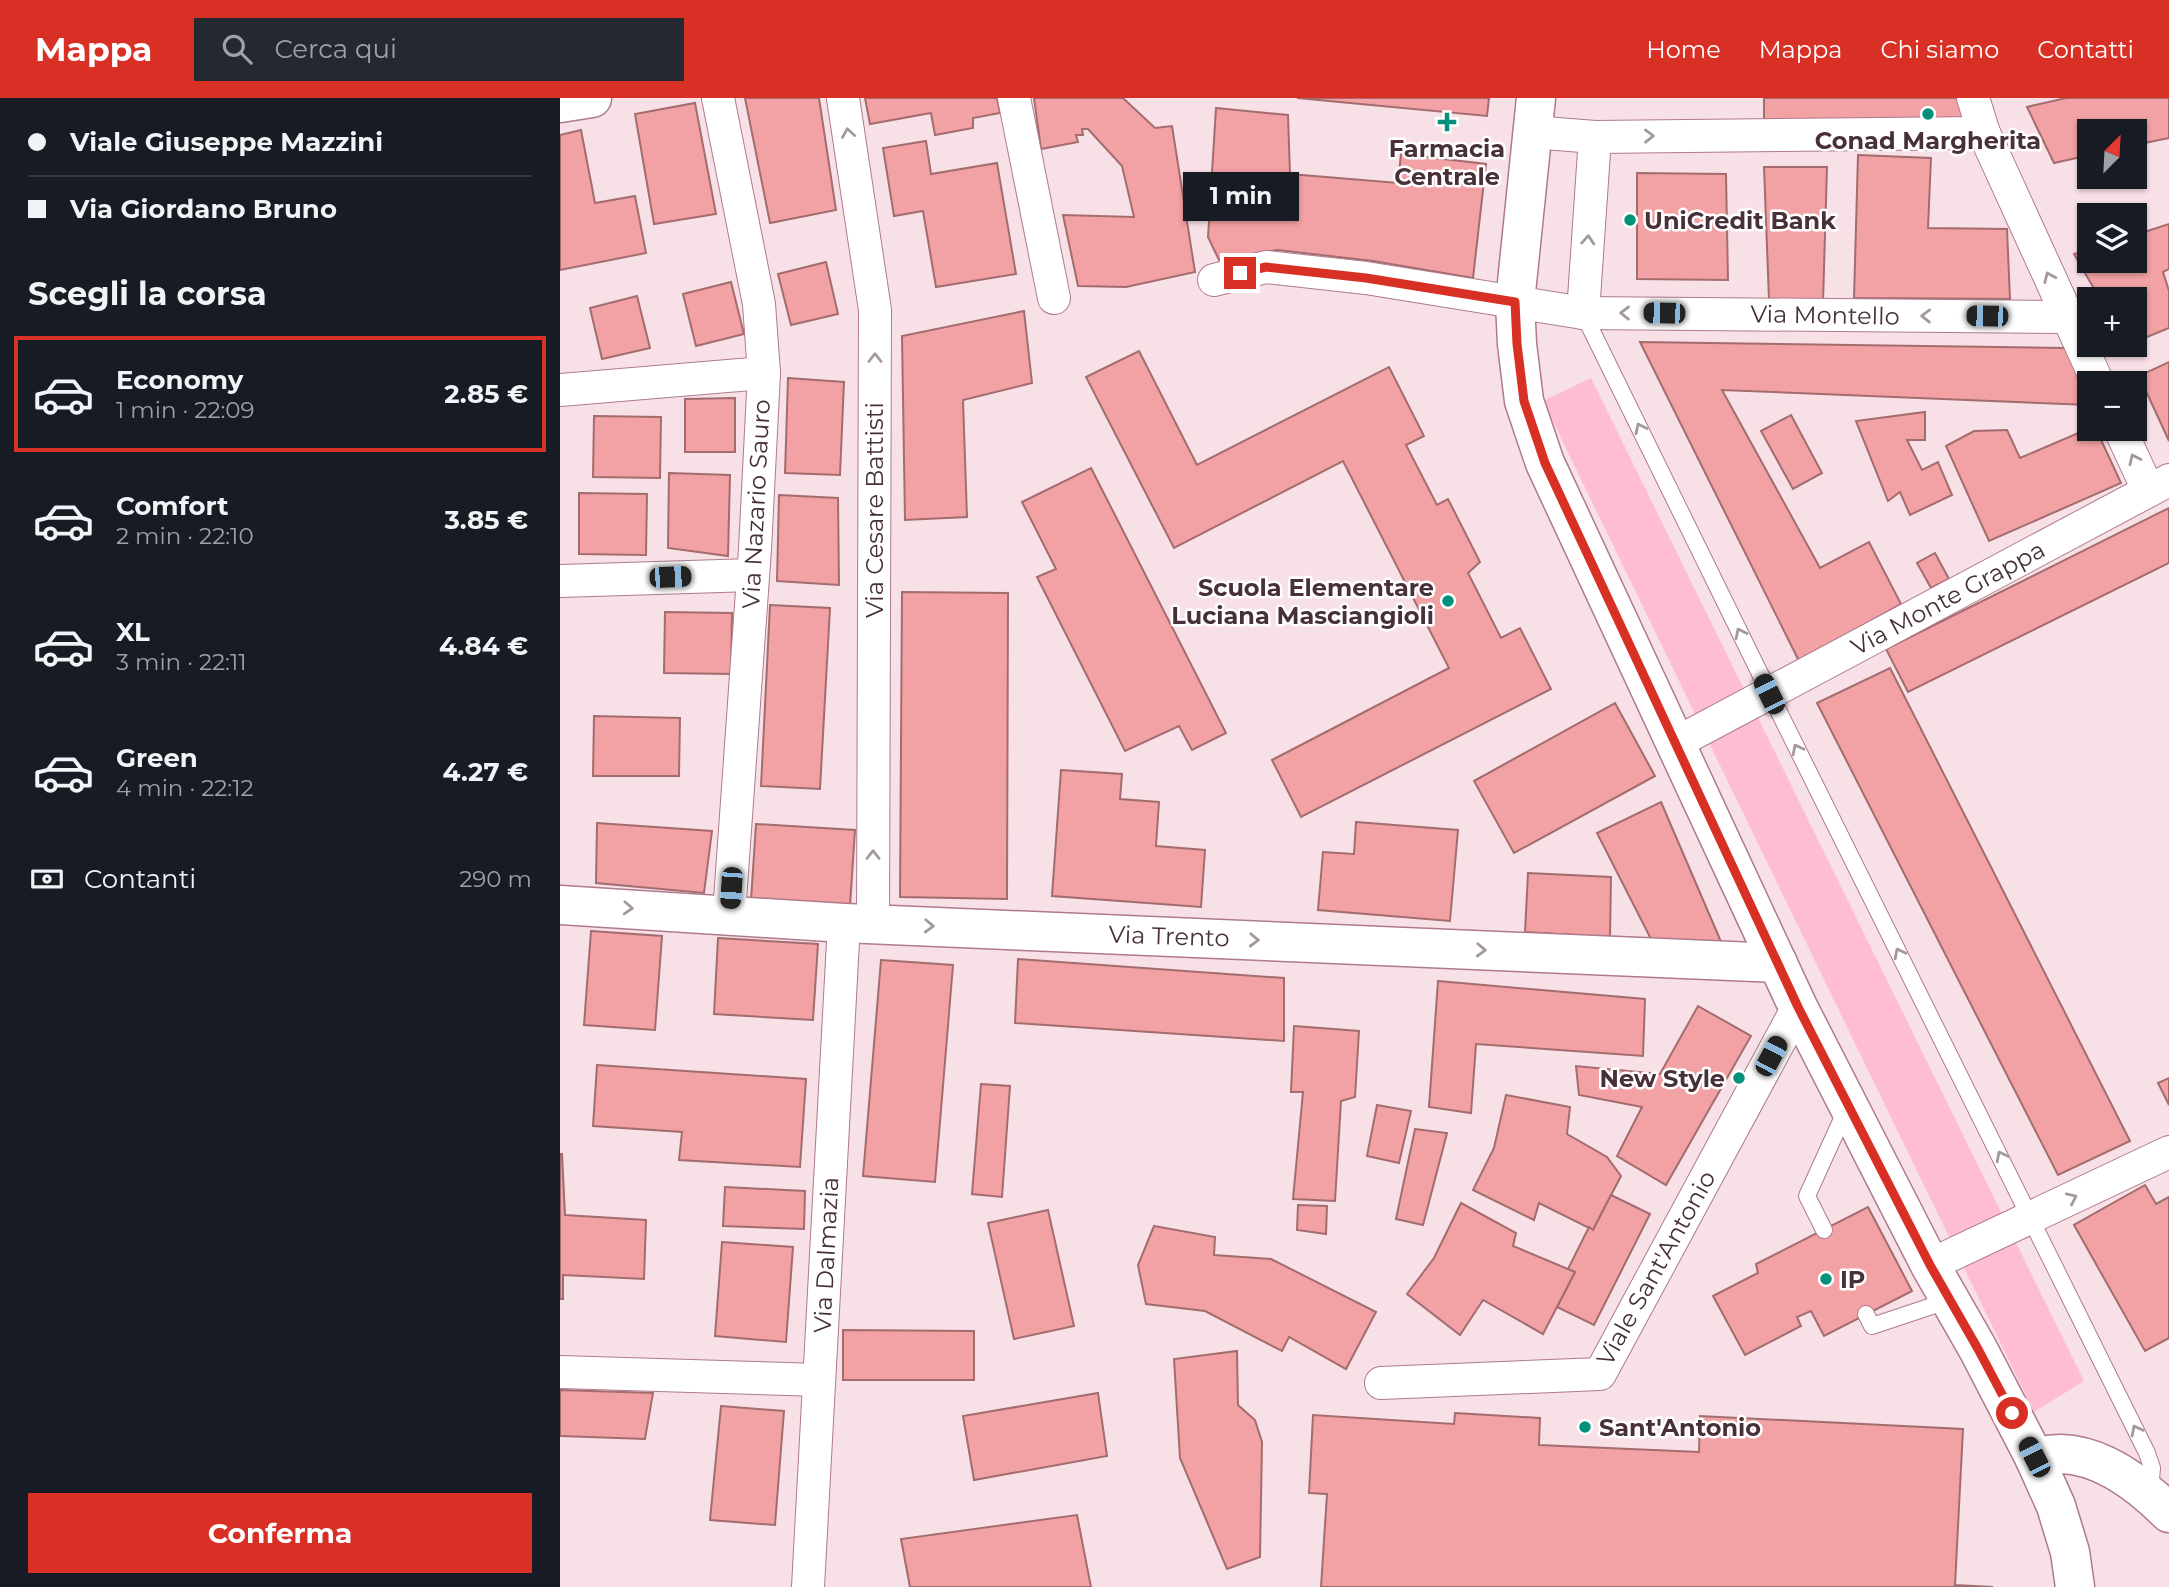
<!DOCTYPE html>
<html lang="it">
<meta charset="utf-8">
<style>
:root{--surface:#171b24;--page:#242831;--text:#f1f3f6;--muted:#9ea1a6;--line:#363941;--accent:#d93025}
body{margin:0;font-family:Montserrat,sans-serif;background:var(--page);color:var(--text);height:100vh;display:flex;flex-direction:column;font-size:26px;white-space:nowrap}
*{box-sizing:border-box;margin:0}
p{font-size:23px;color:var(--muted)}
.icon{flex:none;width:38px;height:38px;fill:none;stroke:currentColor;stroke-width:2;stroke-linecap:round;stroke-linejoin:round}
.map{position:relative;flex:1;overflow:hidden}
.panel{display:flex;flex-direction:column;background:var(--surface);width:560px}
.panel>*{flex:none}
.guide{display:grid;align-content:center;height:154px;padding:0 28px;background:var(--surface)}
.needle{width:46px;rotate:24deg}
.fabs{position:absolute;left:1517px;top:21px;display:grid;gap:14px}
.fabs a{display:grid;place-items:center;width:70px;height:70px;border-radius:0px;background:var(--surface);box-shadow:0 2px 5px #0004;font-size:35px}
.end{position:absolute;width:32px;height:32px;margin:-16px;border:9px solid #d93025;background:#fff;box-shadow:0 0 0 4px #fff}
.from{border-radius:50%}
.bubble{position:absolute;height:49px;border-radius:0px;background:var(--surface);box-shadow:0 2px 5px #0004;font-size:23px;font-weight:700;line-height:49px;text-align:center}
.car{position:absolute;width:21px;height:42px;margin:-21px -10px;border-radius:9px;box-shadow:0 0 5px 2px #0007;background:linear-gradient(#222 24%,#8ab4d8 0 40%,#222 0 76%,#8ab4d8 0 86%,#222 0)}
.guide b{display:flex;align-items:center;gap:24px;height:66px;font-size:26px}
.guide b+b{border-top:2px solid var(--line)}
.guide i{width:18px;height:18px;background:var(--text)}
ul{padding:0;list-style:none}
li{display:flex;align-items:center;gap:21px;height:116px;margin:0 14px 10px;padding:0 14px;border:4px solid transparent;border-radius:0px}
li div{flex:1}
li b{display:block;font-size:26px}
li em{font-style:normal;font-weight:700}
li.current{border-color:var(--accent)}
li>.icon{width:63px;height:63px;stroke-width:1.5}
h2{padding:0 28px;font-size:32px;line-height:84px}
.pay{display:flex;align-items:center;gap:18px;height:77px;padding:0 28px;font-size:26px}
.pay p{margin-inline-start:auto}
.button{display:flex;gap:14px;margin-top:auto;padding:14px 28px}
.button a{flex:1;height:80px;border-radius:0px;background:var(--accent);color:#fff;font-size:28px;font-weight:700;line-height:80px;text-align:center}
header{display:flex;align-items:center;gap:42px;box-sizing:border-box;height:98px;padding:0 35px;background:var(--accent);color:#fff}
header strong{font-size:33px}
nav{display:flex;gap:38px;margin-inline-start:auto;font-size:24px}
.search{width:490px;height:63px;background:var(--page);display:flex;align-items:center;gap:18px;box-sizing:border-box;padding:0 24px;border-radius:0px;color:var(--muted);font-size:26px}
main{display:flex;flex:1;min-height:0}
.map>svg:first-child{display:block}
.green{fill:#ffbdd3}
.building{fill:#f2a1a4;stroke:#a36c6e;stroke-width:2}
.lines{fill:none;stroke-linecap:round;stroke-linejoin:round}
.service-casing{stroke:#af7a8c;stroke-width:18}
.minor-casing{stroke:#af7a8c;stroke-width:34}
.tertiary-casing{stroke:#af7a8c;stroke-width:41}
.secondary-casing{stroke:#af7a8c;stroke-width:41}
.service{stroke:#fff;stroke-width:16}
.minor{stroke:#fff;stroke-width:32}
.tertiary{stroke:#fff;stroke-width:38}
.secondary{stroke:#fff;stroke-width:38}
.oneway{stroke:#a3989c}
.route{stroke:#d93025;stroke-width:9}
.poi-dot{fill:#04917b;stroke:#fff;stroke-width:2.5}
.labels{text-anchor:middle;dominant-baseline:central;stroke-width:5;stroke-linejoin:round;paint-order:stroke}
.poi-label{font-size:24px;font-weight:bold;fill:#473038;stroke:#fff;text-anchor:start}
.street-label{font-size:24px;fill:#473038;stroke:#fff}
</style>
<header>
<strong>Mappa</strong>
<div class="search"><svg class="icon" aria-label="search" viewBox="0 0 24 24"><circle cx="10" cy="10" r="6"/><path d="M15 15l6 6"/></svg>Cerca qui</div>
<nav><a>Home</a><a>Mappa</a><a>Chi siamo</a><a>Contatti</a></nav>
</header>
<main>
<section class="panel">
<div class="guide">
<b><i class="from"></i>Viale Giuseppe Mazzini</b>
<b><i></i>Via Giordano Bruno</b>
</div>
<h2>Scegli la corsa</h2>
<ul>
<li class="current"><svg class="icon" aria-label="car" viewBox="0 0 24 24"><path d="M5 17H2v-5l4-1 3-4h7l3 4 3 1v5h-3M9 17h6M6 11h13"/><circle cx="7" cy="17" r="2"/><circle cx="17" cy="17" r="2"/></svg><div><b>Economy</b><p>1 min · 22:09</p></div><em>2.85 €</em></li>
<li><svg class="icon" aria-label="car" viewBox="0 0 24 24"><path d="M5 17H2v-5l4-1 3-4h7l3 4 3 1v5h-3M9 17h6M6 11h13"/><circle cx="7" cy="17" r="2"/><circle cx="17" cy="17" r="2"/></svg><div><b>Comfort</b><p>2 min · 22:10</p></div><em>3.85 €</em></li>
<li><svg class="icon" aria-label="car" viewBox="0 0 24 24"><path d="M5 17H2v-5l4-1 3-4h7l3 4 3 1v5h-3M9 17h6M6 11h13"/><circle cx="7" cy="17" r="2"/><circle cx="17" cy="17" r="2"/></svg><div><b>XL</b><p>3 min · 22:11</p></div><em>4.84 €</em></li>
<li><svg class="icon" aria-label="car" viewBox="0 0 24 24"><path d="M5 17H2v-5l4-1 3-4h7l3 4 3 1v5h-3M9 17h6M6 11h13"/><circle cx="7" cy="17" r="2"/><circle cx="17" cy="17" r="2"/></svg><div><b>Green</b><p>4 min · 22:12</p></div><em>4.27 €</em></li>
</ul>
<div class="pay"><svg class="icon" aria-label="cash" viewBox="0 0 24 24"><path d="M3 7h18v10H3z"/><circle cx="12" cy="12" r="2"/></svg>Contanti<p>290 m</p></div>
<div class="button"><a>Conferma</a></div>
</section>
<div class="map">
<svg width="1609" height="1489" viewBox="0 0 1609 1489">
<rect width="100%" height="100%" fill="#f8e0e7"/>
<polygon class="green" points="1031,280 1524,1283 1474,1314 983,303"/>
<g class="building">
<polygon points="185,0 259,0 276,112 210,125"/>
<polygon points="305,0 437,0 440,15 413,20 413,30 375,37 371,15 310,26"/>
<polygon points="474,0 563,0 595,30 612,28 635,174 566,189 518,188 503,117 574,119 562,68 528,31 522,31 523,37 516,37 518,44 481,51"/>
<polygon points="737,0 929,0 927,18"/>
<polygon points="1204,0 1398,0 1403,21 1204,34"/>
<polygon points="1506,0 1609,0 1609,40 1575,47 1575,33 1530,33 1530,57 1494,65 1467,9"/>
<polygon points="135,5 156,116 94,126 75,16"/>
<polygon points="656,10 728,17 730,76 838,85 841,56 926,66 913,180 813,163 718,152 659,162 648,139"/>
<polygon points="21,32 35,105 75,98 86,155 0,172 0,37"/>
<polygon points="366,43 371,76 437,65 456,176 376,189 363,113 334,118 323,50"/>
<polygon points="1298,57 1371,60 1368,130 1447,131 1450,201 1294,200"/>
<polygon points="1204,69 1267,69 1263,204 1209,202"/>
<polygon points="1077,75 1166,76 1168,182 1077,181"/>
<polygon points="1609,126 1609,171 1603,174 1609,193 1609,230 1575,244 1575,201 1540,201 1514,156 1530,151 1530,163 1575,163 1575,137"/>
<polygon points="266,164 278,216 231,227 218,176"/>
<polygon points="171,184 184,236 136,248 123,196"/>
<polygon points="77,198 90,250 42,261 30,210"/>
<polygon points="464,213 472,285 403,302 407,419 345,422 342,238"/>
<polygon points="1080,244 1506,250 1529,307 1162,292 1260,470 1309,444 1341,506 1239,563"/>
<polygon points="579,253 637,367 829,269 864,338 846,347 877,407 888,401 920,464 908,475 941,540 960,530 991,591 741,719 712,662 889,570 783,363 614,450 526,279"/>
<polygon points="1609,264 1609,343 1579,278"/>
<polygon points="228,280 284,284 280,377 225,375"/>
<polygon points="175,300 175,354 125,354 125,301"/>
<polygon points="1365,314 1365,342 1347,342 1362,372 1378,364 1392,397 1350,417 1340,394 1328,403 1296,323"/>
<polygon points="1231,317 1262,375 1233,391 1201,333"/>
<polygon points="34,318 101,319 100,380 33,379"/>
<polygon points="1530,330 1536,331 1561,385 1429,443 1386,348 1414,333 1447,332 1460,360"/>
<polygon points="531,370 666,635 632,652 619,628 565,653 477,479 496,471 462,404"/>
<polygon points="109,375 170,377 168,458 108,450"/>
<polygon points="19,395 87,396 86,457 19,456"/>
<polygon points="219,397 278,400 279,487 217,483"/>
<polygon points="1609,410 1609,465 1348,594 1326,551"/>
<polygon points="1375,455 1389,481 1371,490 1357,465"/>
<polygon points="342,494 448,495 447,801 340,799"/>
<polygon points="210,507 270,510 260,691 201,688"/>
<polygon points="105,514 172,515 171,576 104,575"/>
<polygon points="1330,570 1570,1043 1498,1077 1257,605"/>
<polygon points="1055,605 1095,678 954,755 914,683"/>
<polygon points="34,618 120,620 119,678 33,678"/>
<polygon points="501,672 562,676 560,701 599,704 596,748 645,752 641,809 492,798"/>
<polygon points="1101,704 1162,846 1092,843 1037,735"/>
<polygon points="796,724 898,732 890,823 758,812 763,754 794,756"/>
<polygon points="37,725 152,733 144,795 36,785"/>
<polygon points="196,726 295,732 290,808 191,802"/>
<polygon points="968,775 1051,779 1050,839 965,834"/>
<polygon points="31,833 102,838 95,932 24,927"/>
<polygon points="158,840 258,846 253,922 154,916"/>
<polygon points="458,861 724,880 724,943 455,925"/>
<polygon points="321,862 393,867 375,1084 303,1078"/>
<polygon points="878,883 1085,901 1083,958 916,946 911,1015 869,1009"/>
<polygon points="1138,908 1191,938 1106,1087 1057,1058 1082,1009 1019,997 1016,968 1100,976"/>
<polygon points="734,928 799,933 795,999 781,1003 775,1103 733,1101 743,994 731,994"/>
<polygon points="37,967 246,981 240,1069 119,1062 122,1034 33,1028"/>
<polygon points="1609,980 1609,1007 1598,985"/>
<polygon points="421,986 450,988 442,1099 412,1096"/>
<polygon points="946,997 1010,1009 1007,1036 1047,1059 1061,1078 1033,1132 979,1105 974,1122 913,1092 934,1050"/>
<polygon points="817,1007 851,1013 839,1065 807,1058"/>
<polygon points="855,1031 887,1035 863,1127 836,1121"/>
<polygon points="0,1056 2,1056 5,1117 86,1122 84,1181 3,1177 3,1201 0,1201"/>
<polygon points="1585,1087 1596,1106 1609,1099 1609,1240 1585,1253 1514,1127"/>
<polygon points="165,1089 245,1093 244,1131 163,1128"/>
<polygon points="1051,1097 1090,1116 1034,1227 997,1209 1015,1174 1008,1171 1029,1129 1033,1132"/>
<polygon points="901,1105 956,1135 953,1148 1015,1174 983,1236 923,1202 900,1237 847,1196 874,1160"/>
<polygon points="738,1107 767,1108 766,1136 737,1132"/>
<polygon points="1308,1109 1352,1193 1264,1238 1251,1213 1237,1219 1241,1228 1185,1257 1153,1198 1198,1175 1196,1166"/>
<polygon points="488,1112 514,1228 454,1241 428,1125"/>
<polygon points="594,1128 655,1139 654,1157 711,1161 816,1214 786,1271 729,1239 722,1253 645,1213 586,1206 578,1167"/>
<polygon points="162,1144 233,1149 226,1244 155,1238"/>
<polygon points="283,1232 414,1233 414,1282 283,1282"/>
<polygon points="677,1253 678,1307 695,1322 702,1344 700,1459 667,1471 620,1360 614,1261"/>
<polygon points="0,1292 93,1295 85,1341 0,1338"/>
<polygon points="538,1295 547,1358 414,1382 403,1318"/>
<polygon points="161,1308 224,1313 215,1427 150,1422"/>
<polygon points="895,1315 980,1320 979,1347 1139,1354 1140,1318 1403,1331 1395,1487 1433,1489 761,1489 767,1396 749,1395 753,1317 894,1326"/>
<polygon points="517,1417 531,1489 350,1489 341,1441"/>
</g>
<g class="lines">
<defs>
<g id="service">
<polyline points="1023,215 1210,596 1587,1355 1592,1370 1590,1393"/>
<polyline points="1264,1132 1247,1098 1286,1012"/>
<polyline points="1306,1216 1312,1228 1390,1202"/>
</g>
<g id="minor">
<polyline points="158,0 199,206 204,275 195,451 169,816"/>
<polyline points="283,0 315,212 313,826"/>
<polyline points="454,0 494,200"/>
<polyline points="1413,0 1424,35 1538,285"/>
<polyline points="972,34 1035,39 1424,35"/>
<polyline points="654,182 706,169 806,180 1023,215 1035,39"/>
<polyline points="1023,215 1507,219"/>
<polyline points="0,292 204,275"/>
<polyline points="1560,331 1588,392"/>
<polyline points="0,483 193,477"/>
<polyline points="1114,646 1609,382"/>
<polyline points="1370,1167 1609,1054"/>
<polyline points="0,1274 259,1282"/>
<polyline points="821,1285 1040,1276 1238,909"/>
<polyline points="248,1489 284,825"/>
</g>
<g id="tertiary">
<polyline points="0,807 284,825 1218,865"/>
<path d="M1474 1359C1483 1358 1492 1356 1501 1356 1543 1357 1581 1387 1609 1415"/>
</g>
<g id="secondary">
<polyline points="976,0 955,204 957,246 964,303 985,365 1238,909 1370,1167 1418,1251 1474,1359 1496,1408 1510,1454 1515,1489"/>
<polyline points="0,5 32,0"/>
</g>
</defs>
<use href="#service" class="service-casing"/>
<use href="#minor" class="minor-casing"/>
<use href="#tertiary" class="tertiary-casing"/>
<use href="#secondary" class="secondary-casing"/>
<use href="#service" class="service"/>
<use href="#minor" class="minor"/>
<use href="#tertiary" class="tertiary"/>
<use href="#secondary" class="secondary"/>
</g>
<defs><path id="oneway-chevron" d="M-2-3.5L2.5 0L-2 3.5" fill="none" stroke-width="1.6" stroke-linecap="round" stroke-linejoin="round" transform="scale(1.75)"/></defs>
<g class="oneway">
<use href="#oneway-chevron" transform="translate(288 35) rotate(-99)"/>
<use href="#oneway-chevron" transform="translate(1089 38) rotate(-1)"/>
<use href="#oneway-chevron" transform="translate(1028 142) rotate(-86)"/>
<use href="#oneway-chevron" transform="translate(1489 179) rotate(-114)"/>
<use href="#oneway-chevron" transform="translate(1065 215) rotate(-179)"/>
<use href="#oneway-chevron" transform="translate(1366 218) rotate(-179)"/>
<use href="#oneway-chevron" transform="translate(315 260) rotate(-90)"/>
<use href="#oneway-chevron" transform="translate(1080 330) rotate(-116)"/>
<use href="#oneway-chevron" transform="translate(1574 361) rotate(-115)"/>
<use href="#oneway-chevron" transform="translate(1180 535) rotate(-116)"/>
<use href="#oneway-chevron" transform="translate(1237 651) rotate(-117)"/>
<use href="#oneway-chevron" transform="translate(313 757) rotate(-90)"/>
<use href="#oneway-chevron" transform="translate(68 810) rotate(3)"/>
<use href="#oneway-chevron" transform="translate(369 828) rotate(2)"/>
<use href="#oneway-chevron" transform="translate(694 842) rotate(2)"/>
<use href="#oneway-chevron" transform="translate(921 852) rotate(2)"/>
<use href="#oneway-chevron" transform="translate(1339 855) rotate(-117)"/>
<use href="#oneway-chevron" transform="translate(1441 1058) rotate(-117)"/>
<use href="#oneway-chevron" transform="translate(1512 1100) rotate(-25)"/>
<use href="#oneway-chevron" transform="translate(1576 1332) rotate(-117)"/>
</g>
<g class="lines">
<polyline class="route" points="680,175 706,169 806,180 955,204 957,246 964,303 985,365 1238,909 1370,1167 1418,1251 1452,1315"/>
</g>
<g class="poi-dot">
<circle cx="1368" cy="16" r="7"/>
<path d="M883.5 13.5h7v7h7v7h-7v7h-7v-7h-7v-7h7z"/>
<circle cx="1070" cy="122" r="7"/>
<circle cx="888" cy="503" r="7"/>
<circle cx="1179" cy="980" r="7"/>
<circle cx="1266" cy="1181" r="7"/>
<circle cx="1025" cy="1329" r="7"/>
</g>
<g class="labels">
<g class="poi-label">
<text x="1368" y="42" text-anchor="middle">Conad Margherita</text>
<text x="887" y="50" text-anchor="middle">Farmacia<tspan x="887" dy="28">Centrale</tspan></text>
<text x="1084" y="122">UniCredit Bank</text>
<text x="874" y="489" text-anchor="end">Scuola Elementare<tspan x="874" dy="28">Luciana Masciangioli</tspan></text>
<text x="1165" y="980" text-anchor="end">New Style</text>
<text x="1280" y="1181">IP</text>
<text x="1039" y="1329">Sant'Antonio</text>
</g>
<g class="street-label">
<text transform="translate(1265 217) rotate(1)">Via Montello</text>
<text transform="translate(196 406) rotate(-87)">Via Nazario Sauro</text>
<text transform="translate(314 412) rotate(-90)">Via Cesare Battisti</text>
<text transform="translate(1388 500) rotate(-28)">Via Monte Grappa</text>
<text transform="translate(609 838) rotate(2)">Via Trento</text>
<text transform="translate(266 1157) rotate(-87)">Via Dalmazia</text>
<text transform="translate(1096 1170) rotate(-61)">Viale Sant'Antonio</text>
</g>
</g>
</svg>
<div class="fabs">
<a><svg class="needle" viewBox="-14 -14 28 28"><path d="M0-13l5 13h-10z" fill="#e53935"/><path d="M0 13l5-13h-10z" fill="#9ea1a6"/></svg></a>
<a><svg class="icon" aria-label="layers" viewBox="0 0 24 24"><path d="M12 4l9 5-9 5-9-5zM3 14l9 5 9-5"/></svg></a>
<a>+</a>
<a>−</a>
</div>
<i class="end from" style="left:1452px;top:1315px"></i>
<i class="end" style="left:680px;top:175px"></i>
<div class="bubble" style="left:623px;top:74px;width:116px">1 min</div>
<i class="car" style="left:1104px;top:215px;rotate:271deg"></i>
<i class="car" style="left:1427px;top:218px;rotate:271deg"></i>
<i class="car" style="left:110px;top:479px;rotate:88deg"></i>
<i class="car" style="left:1209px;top:596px;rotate:334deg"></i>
<i class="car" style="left:171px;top:790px;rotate:184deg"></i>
<i class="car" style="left:1211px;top:958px;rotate:28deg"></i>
<i class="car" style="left:1474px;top:1359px;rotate:333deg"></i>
</div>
</main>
